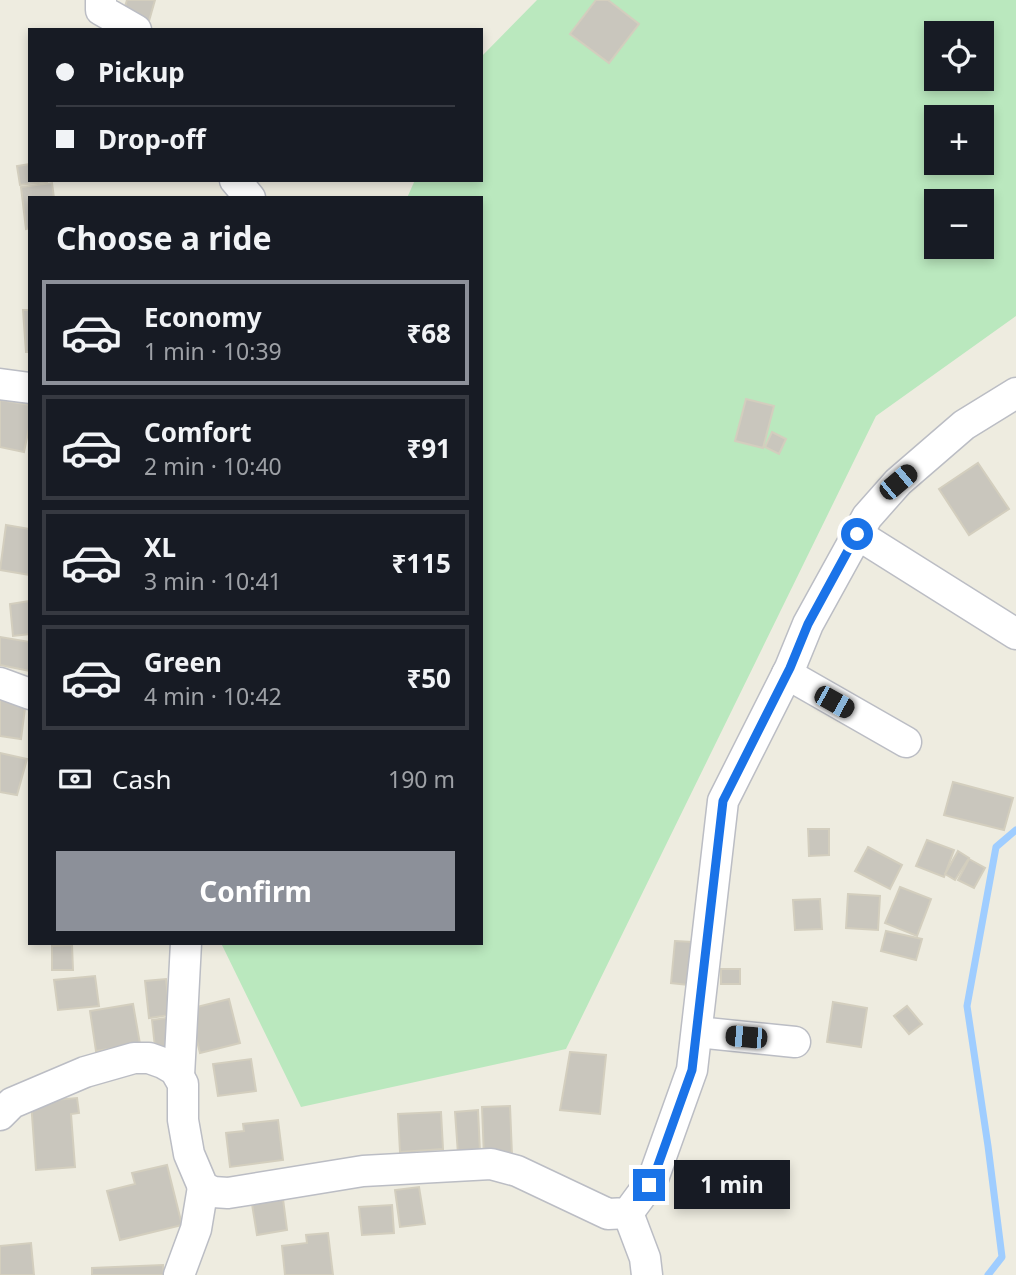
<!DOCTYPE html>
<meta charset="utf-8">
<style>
:root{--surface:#171b24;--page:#20242c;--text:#f1f3f6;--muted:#9ea1a6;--line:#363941;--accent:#8c9099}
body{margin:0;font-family:"Noto Sans",sans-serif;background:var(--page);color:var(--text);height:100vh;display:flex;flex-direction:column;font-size:26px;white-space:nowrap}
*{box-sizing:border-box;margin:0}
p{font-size:23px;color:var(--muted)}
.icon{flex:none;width:38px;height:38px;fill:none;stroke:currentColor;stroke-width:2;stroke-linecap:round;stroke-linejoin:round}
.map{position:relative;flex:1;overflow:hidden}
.panel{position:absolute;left:28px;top:196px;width:455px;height:749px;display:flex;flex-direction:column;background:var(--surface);border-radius:0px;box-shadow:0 4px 10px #0003}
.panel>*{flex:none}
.banner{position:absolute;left:28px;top:28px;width:455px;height:154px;border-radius:0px;box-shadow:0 4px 10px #0003;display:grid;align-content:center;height:154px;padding:0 28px;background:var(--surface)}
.fabs{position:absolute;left:924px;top:21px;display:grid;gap:14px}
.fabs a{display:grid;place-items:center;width:70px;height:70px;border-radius:0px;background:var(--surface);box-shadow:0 4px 10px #0003;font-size:35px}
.end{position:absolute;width:32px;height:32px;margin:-16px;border:9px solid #1a73e8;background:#fff;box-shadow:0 0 0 4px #fff}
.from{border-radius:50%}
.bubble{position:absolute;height:49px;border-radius:0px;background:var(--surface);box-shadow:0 4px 10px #0003;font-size:23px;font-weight:700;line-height:49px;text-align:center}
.car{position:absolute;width:21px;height:42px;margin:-21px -10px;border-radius:9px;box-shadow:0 0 5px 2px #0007;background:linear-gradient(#222 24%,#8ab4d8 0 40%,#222 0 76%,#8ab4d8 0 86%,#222 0)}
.banner b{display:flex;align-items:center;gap:24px;height:66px;font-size:26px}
.banner b+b{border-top:2px solid var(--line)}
.banner i{width:18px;height:18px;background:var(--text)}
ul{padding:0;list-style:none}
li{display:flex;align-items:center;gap:21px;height:105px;margin:0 14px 10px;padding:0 14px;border:4px solid var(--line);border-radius:0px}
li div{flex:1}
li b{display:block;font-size:26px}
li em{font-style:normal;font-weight:700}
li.on{border-color:var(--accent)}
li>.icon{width:63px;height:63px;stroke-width:1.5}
h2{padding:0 28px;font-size:32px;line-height:84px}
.pay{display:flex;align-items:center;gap:18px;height:77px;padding:0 28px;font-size:26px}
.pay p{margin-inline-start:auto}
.cta{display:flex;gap:14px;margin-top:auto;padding:14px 28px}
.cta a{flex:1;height:80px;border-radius:0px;background:var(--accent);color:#fff;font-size:28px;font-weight:700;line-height:80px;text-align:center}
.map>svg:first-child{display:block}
.green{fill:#bae8be;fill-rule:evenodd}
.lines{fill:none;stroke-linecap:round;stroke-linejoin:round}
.stream{stroke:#9fcdff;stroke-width:7}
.building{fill:#c9c6bd;stroke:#d3cebe;stroke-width:2}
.minor-casing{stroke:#bbbdc4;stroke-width:33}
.minor{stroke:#fff;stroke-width:30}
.route{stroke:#1a73e8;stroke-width:9}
</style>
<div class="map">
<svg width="1016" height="1275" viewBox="0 0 1016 1275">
<rect width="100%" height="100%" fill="#eeece0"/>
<path class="green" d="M537 0H1016V316L876 416 566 1049 301 1107 221 943H481V198H407L415 180H481V57ZM936 33H982V79H936ZM936 117H982V163H936ZM936 201H982V247H936Z"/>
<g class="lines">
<polyline class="stream" points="988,1275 1002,1257 988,1146 967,1006 996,847 1016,830"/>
</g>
<g class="building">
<polygon points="127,0 155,0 149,21 123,13"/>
<polygon points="596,0 608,0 639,24 609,63 570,34"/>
<polygon points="30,164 30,180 48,182 20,185 17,166"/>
<polygon points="52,183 54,198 30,198 30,228 26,229 21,187"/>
<polygon points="23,310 30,310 30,352 26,352"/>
<polygon points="746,399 774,406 763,448 735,441"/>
<polygon points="0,400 30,405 30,423 24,452 0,447"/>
<polygon points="772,432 786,439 779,454 765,447"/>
<polygon points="978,463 1009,509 969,535 939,489"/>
<polygon points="6,525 30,529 30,575 0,570"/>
<polygon points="30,601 30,634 13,636 10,604"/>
<polygon points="0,637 30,642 30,671 0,665"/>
<polygon points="0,690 27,693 21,739 0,736"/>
<polygon points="0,753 27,759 17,795 0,792"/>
<polygon points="953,782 1013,798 1004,830 944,815"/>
<polygon points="808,829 829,829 829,855 809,856"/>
<polygon points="927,840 954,850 944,877 916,866"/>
<polygon points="868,847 902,865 890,889 855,871"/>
<polygon points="958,851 969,858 955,880 945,874"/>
<polygon points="969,859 985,868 974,888 958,880"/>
<polygon points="900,887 931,899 917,936 885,923"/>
<polygon points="848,894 880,896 878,930 846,928"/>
<polygon points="820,899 822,929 795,930 793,900"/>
<polygon points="886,931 922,939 916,960 881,951"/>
<polygon points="675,941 692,942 688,985 671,983"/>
<polygon points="72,945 73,970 52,970 52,946"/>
<rect x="721" y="969" width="19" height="15"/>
<polygon points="95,976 99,1006 58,1010 54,980"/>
<polygon points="166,979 170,1015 149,1018 145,981"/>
<polygon points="229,999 240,1043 200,1053 189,1009"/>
<polygon points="833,1002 867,1008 861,1047 827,1042"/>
<polygon points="133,1004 140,1044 96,1051 90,1011"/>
<polygon points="907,1006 922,1024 909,1034 894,1016"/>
<polygon points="173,1017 178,1054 156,1056 152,1020"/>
<polygon points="570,1052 606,1055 600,1114 560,1110"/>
<polygon points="251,1059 256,1091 218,1096 213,1064"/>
<polygon points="77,1098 79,1113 71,1114 75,1167 36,1170 31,1102"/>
<polygon points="510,1106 512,1155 484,1157 482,1107"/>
<polygon points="478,1110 480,1152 458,1154 455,1112"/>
<polygon points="441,1112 443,1149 400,1152 398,1114"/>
<polygon points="278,1120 283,1160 230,1167 226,1133 244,1131 243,1124"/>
<polygon points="167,1165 182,1225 120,1240 107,1191 135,1184 132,1173"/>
<polygon points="419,1187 425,1224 400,1227 395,1190"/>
<polygon points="283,1199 287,1230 257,1235 252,1204"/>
<polygon points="392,1205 394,1233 362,1235 359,1207"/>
<polygon points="328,1233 333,1275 285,1275 282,1246 307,1243 306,1235"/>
<polygon points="31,1243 34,1275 0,1275 0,1246"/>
<polygon points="163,1265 164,1275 92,1275 92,1268"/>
</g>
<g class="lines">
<defs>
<g id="minor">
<polyline points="101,0 101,10 136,30"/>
<polyline points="235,180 250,198"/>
<polyline points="0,384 30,388"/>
<polyline points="857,534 1016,634"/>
<polyline points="787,674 906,742"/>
<polyline points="0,683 30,694"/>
<polyline points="697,1032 795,1042"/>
<polyline points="179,1076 186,943"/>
<polyline points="0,1115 12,1103 85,1072 134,1058 149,1058 163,1063 175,1070 183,1084 183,1120 189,1154 203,1187 213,1192 228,1193 363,1171 491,1164 517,1171 608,1214 628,1213 653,1179 692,1070 723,801 790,668 808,624 867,517 898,482 964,425 1016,393"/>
<polyline points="628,1213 645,1258 647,1275"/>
<polyline points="179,1275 196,1229 203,1187"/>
</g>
</defs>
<use href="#minor" class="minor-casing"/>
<use href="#minor" class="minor"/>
</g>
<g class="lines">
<polyline class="route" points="649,1185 653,1179 692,1070 723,801 790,668 808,624 857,534"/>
</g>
</svg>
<div class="fabs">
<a><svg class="icon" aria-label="locate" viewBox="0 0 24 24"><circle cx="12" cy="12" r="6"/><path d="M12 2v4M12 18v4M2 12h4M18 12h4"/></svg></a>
<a>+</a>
<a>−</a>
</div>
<i class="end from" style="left:857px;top:534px"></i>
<i class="end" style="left:649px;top:1185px"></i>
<div class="bubble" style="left:674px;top:1160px;width:116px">1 min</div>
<i class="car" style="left:898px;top:482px;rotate:50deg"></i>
<i class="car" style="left:834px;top:702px;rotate:119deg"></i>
<i class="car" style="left:746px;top:1037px;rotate:275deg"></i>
<div class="banner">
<b><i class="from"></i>Pickup</b>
<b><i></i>Drop-off</b>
</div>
<section class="panel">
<h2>Choose a ride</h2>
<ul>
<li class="on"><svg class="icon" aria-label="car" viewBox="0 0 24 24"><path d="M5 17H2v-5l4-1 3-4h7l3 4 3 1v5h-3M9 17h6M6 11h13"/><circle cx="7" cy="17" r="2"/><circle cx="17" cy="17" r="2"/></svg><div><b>Economy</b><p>1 min · 10:39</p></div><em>₹68</em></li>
<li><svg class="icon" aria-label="car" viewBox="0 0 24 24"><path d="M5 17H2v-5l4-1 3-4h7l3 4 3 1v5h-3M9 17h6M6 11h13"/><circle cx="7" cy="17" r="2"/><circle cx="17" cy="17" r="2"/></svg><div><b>Comfort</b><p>2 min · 10:40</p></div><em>₹91</em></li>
<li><svg class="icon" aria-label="car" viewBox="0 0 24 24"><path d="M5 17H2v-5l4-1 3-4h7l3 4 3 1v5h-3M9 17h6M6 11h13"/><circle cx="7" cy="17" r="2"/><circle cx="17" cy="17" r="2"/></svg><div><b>XL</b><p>3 min · 10:41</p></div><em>₹115</em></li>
<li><svg class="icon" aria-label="car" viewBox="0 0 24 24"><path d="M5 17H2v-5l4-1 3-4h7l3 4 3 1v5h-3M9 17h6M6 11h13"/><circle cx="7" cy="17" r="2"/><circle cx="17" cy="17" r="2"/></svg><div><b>Green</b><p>4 min · 10:42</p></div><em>₹50</em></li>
</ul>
<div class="pay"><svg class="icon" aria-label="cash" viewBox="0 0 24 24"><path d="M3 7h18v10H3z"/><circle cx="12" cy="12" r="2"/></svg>Cash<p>190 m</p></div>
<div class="cta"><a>Confirm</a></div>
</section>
</div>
